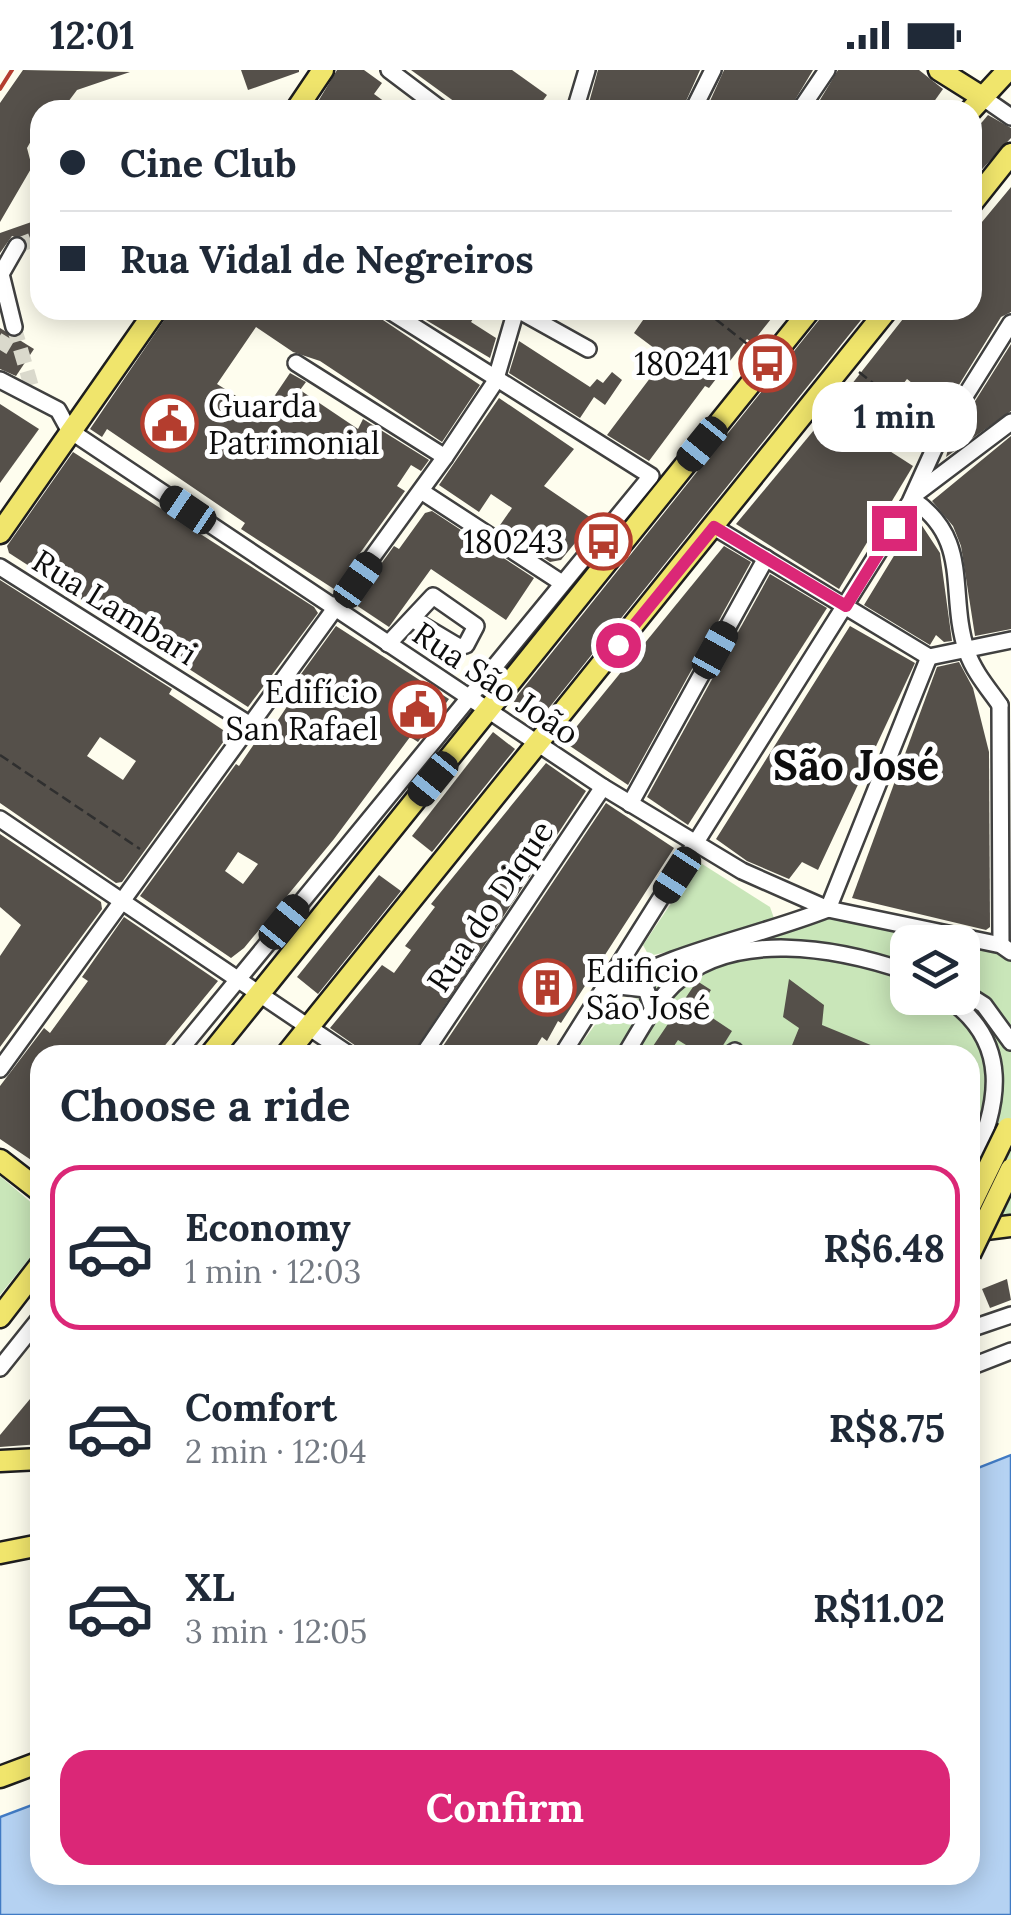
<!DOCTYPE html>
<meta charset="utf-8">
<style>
:root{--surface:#fff;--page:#f2f2f3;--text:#1f2937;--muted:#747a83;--line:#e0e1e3;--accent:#db2777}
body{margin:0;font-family:Lora,serif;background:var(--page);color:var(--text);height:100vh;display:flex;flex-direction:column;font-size:38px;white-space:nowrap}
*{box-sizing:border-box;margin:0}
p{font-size:32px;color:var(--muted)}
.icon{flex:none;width:55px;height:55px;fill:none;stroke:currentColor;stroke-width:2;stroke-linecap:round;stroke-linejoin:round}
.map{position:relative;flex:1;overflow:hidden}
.drawer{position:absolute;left:30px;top:975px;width:950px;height:840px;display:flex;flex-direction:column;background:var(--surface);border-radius:30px;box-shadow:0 5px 25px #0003}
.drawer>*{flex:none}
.hud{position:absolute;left:30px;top:30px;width:952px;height:220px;border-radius:30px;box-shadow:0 5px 25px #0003;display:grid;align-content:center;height:220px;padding:0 30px;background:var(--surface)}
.fabs{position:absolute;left:890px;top:855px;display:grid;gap:20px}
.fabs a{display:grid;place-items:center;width:90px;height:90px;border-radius:20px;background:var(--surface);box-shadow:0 5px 25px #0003;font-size:50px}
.end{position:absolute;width:45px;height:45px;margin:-22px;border:12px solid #db2777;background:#fff;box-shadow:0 0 0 5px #fff}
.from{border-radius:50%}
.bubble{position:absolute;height:70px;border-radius:30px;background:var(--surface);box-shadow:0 5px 25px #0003;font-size:32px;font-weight:700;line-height:70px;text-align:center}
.car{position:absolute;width:30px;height:60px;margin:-30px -15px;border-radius:12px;box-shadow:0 0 8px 2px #0007;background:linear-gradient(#222 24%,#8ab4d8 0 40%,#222 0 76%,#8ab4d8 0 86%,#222 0)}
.hud b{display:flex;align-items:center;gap:35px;height:95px;font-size:38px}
.hud b+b{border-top:2px solid var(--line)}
.hud i{width:25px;height:25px;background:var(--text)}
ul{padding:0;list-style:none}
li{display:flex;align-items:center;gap:30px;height:165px;margin:0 20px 15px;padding:0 10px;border:5px solid transparent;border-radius:30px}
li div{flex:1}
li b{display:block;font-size:38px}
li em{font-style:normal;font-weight:700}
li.current{border-color:var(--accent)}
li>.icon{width:90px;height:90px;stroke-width:1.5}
h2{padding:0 30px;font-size:45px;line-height:120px}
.cta{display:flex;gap:20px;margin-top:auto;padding:20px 30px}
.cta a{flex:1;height:115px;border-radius:30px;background:var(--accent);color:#fff;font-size:40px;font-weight:700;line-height:115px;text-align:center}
.status{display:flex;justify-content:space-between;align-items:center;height:70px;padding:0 50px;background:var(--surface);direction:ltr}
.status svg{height:28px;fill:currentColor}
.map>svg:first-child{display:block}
.green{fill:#c9e6b9;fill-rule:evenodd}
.water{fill:#b5d2f2;stroke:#417bc4;stroke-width:2.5}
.building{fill:#55504a;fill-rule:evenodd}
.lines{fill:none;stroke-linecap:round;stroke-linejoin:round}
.minor-tunnel{stroke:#dad9cc;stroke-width:15;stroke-dasharray:15 8;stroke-linecap:butt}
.minor-casing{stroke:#404040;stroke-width:20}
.major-casing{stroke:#1e1e1e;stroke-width:25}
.path{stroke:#2f2f2f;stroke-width:2.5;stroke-dasharray:10 5;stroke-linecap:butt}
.minor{stroke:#fff;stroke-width:15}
.major{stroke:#f0e56c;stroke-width:20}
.rail{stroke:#b43d2e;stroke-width:4}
.major-bridge-casing{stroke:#1e1e1e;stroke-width:25;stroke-linecap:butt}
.major-bridge{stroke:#f0e56c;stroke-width:20}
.route{stroke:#db2777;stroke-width:12}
.labels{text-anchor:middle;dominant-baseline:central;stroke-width:10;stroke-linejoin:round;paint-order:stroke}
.poi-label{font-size:32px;fill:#0d0d0d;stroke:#fff;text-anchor:end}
.street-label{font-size:32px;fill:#0d0d0d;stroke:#fff}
.district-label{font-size:42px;font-weight:bold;fill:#0d0d0d;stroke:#fff}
</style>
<div class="status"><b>12:01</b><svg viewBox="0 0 49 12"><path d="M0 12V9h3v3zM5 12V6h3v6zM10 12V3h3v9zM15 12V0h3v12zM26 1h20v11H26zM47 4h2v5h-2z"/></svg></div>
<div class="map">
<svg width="1011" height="1845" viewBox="0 0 1011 1845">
<rect width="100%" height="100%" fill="#fefdee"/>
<g class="green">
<polygon points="699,792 770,837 775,851 768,859 649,886 643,875"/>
<path d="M827 844 988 876 1011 892V1149L970 1156V985H630L659 939 654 918 637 907ZM908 872H962V928H908Z"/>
<polygon points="631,928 643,929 647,935 617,985 573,985 600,948"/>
<polygon points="0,1106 40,1140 40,1175 0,1225"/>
</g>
<polygon class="water" points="1011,1385 1011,1845 0,1845 0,1747 40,1732 40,1805 970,1805 970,1401"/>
<g class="building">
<polygon points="23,0 130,2 77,20 62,40 40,40 40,55 27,78 32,97 0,152 0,33"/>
<polygon points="241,0 299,0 299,2 248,20"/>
<polygon points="337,0 364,0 382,13 374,24 396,40 313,40"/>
<polygon points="411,0 512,0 547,25 536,40 466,40"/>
<polygon points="598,0 700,0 682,40 587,40"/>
<polygon points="724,0 813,0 789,40 706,40"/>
<polygon points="838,0 919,0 943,19 928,40 814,40"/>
<polygon points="988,45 1011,58 1011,68 972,110 972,64"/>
<polygon points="1011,117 1011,242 1001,247 944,339 907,309 889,332 929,363 920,382 844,324 910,240 972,240 972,164"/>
<polygon points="40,149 40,166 27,171 12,166 0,183 0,163"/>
<polygon points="171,240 368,240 480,315 442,372 320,291 293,282 256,257 217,314 263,343 290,303 306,312 300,320 358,359 363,349 429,390 421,401 411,395 397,416 405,421 334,519 241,459 245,453 107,359 102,367 90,359"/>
<polygon points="409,240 479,240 471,252 496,268 490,288"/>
<polygon points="650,240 759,240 771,249 752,273 747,269 709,318 705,316 649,391 607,365 666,287 634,263"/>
<polygon points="827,240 869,240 540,649 513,631"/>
<polygon points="0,258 34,279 16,306 0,299"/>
<polygon points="519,271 590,317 597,309 603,313 612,302 622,310 605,335 594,327 580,348 509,303"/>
<polygon points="1011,274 1011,341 946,387 950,371"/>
<polygon points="499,328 574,379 544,416 594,450 561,490 550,492 498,458 512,438 491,424 479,442 439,415"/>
<polygon points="0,334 39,359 0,413"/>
<polygon points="829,342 913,396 839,519 736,454"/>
<polygon points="1011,366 1011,559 975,566 961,476 953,456 932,431"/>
<polygon points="73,382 314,537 318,543 248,637 9,483 7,476"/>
<polygon points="432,441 534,508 506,550 431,499 389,557 353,533 394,476 399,479 425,443"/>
<polygon points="917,448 940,483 952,571 944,572 936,565 930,575 864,535"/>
<polygon points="724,476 751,492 628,715 564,672"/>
<polygon points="770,504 827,538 688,755 647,727"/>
<path d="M0 510 172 619 169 624 229 664 122 812 116 813 0 733ZM100 667 136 691 123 710 87 686Z"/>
<path d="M336 556 449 629 418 672 410 667 334 769 244 878 231 888 140 826 236 694 239 696 261 664 266 668 296 623 301 614 296 611ZM238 782 258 794 243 814 225 801Z"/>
<polygon points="850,556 915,593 818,800 802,792 789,809 747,791 716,769"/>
<polygon points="959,592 973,618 989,682 990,857 986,860 852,828 937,597"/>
<polygon points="493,662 515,679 432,782 412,766"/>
<polygon points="546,693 586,721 412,985 369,985 330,958 382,895 394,903 411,880 405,876 435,837 431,834"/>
<polygon points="606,733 674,778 561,953 558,951 547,971 542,967 531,985 437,985"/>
<polygon points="0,764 101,832 102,839 0,977 0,886 21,855 0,837"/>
<polygon points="379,805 401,821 318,924 297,907"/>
<polygon points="124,847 218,911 157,985 40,985 40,1096 0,1069 0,1016 44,958 50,963 88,911 82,907"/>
<polygon points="789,909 824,935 822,955 895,985 788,985 799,958 783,947"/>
<polygon points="697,911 711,920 699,939 732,961 717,985 702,985 678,970 668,985 647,985"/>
<polygon points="1007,1209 1011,1230 990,1238 982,1219"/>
<polygon points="40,1317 40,1374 0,1377 0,1365"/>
</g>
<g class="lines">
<g class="minor-tunnel">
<polyline points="17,176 40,167"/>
<polyline points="14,257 31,315"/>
<polyline points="0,280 14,257"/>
</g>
<defs>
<g id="minor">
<polyline points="389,0 442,40"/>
<polyline points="982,27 1011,47"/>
<polyline points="575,40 587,0"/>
<polyline points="693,40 713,0"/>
<polyline points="800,40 827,0"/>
<polyline points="518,240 588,279"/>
<polyline points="14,257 1,204 17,176"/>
<polyline points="296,293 445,387"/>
<polyline points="0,310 58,340 69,360 603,717 742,801 828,839 1001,875 1011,882"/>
<polyline points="421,421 562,513"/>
<polyline points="917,423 1011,352"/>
<path d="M912 429C973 470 947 523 967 582 974 602 988 618 1000 635"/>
<polyline points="714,457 929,587 1011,570"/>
<polyline points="0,497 252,656"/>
<polyline points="388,574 433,526 476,556 466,575 459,577 412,549"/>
<polyline points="1000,635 1001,875"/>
<polyline points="630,734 766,488"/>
<polyline points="0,749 350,985"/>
<polyline points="828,839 929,587"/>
<polyline points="619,916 646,919 653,940"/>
<polyline points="962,921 984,935 1011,972"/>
<path d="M604 923C672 881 754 868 828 839"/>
<path d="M947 928C1011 971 1001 1034 970 1099"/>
<polyline points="176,985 651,406 388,240"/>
<polyline points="423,985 603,717"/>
<polyline points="562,985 910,432 940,366 1011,253"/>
<path d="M625 985C639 962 653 935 673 915 732 858 838 878 908 902"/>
<polyline points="729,985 735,981"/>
<polyline points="0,999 445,387 495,312 516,240"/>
<polyline points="970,1259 1011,1245"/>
<polyline points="970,1297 1011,1281"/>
<polyline points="0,1298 40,1248"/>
</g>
<g id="major">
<polyline points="939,0 982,27"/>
<polyline points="296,40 323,0"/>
<polyline points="971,40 1008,0"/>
<polyline points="972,133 1011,84"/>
<polyline points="0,463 156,240"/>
<polyline points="210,985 810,240"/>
<polyline points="286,985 887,240"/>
<polyline points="0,1090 40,1121"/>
<polyline points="970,1161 1011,1156"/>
<polyline points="0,1247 40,1195"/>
<polyline points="0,1391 40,1389"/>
<polyline points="0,1483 40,1475"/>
<polyline points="0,1707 40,1692"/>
</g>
</defs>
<use href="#minor" class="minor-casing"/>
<use href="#major" class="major-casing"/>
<g class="path">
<polyline points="704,240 756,281"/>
<polyline points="859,302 927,356"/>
<polyline points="0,685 140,779"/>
</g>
<use href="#minor" class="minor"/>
<use href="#major" class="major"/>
<polyline class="rail" points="0,19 12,0"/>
<defs>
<g id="major-bridge">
<polyline points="970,1136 1008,1058"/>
<polyline points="970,1184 1011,1099"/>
</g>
</defs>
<use href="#major-bridge" class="major-bridge-casing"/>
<use href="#major-bridge" class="major-bridge"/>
</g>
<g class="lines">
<polyline class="route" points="618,575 714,457 846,536 894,458"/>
</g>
<defs>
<symbol id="bus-ring" viewBox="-11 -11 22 22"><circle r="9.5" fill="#fff" stroke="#b43d2e" stroke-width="1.5"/><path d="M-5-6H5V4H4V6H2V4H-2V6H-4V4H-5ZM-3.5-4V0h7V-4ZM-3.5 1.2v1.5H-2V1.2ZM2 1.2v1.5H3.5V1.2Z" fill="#b43d2e"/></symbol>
<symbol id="civic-ring" viewBox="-11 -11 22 22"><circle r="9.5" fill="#fff" stroke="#b43d2e" stroke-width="1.5"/><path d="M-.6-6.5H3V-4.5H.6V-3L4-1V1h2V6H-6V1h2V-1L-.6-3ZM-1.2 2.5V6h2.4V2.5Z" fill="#b43d2e"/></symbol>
<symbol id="building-ring" viewBox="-11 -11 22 22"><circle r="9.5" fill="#fff" stroke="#b43d2e" stroke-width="1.5"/><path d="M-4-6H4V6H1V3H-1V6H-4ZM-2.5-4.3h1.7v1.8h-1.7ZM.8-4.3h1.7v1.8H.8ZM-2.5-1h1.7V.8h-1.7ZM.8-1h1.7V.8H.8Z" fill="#b43d2e"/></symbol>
</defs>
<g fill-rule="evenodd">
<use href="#bus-ring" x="736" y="262" width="63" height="63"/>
<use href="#civic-ring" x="138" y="322" width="63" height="63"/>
<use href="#bus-ring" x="572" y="440" width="63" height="63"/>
<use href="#civic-ring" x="386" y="608" width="63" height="63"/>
<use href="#building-ring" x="516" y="886" width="63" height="63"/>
</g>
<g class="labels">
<g class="poi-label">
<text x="729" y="293">180241</text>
<text x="208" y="335" text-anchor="start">Guarda<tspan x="208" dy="37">Patrimonial</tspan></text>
<text x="564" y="471">180243</text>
<text x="378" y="621">Edifício<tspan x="378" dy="37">San Rafael</tspan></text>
<text x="586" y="900" text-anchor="start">Edificio<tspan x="586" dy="37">São José</tspan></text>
</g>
<g class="street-label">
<text transform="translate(115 537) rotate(32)">Rua Lambari</text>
<text transform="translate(496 613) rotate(34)">Rua São João</text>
<text transform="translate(490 836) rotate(-56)">Rua do Dique</text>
</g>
<g class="district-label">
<text x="856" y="695">São José</text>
</g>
</g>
</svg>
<div class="fabs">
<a><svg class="icon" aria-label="layers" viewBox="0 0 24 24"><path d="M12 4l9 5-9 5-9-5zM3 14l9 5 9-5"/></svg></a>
</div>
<i class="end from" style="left:618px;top:575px"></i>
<i class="end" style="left:894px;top:458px"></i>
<div class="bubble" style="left:812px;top:312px;width:165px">1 min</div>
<i class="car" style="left:702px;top:374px;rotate:219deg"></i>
<i class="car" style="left:188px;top:440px;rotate:304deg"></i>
<i class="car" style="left:358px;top:510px;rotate:35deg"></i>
<i class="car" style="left:715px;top:580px;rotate:29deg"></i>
<i class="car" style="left:433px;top:709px;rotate:219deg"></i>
<i class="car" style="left:677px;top:805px;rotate:213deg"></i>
<i class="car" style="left:284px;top:852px;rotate:39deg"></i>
<div class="hud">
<b><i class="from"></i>Cine Club</b>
<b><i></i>Rua Vidal de Negreiros</b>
</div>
<section class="drawer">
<h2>Choose a ride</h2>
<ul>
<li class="current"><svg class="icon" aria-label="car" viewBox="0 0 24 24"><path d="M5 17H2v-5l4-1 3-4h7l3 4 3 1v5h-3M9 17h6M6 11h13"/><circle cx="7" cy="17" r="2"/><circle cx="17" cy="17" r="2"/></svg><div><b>Economy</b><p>1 min · 12:03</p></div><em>R$6.48</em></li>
<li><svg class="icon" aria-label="car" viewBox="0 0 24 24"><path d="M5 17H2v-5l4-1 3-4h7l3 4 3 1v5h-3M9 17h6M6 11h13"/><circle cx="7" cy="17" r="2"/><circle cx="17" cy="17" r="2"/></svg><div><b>Comfort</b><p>2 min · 12:04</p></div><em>R$8.75</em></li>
<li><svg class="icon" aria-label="car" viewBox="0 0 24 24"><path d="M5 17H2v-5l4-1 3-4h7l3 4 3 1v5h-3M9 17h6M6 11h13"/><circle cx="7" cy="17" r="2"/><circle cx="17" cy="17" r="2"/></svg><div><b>XL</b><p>3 min · 12:05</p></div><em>R$11.02</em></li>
</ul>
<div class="cta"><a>Confirm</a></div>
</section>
</div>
